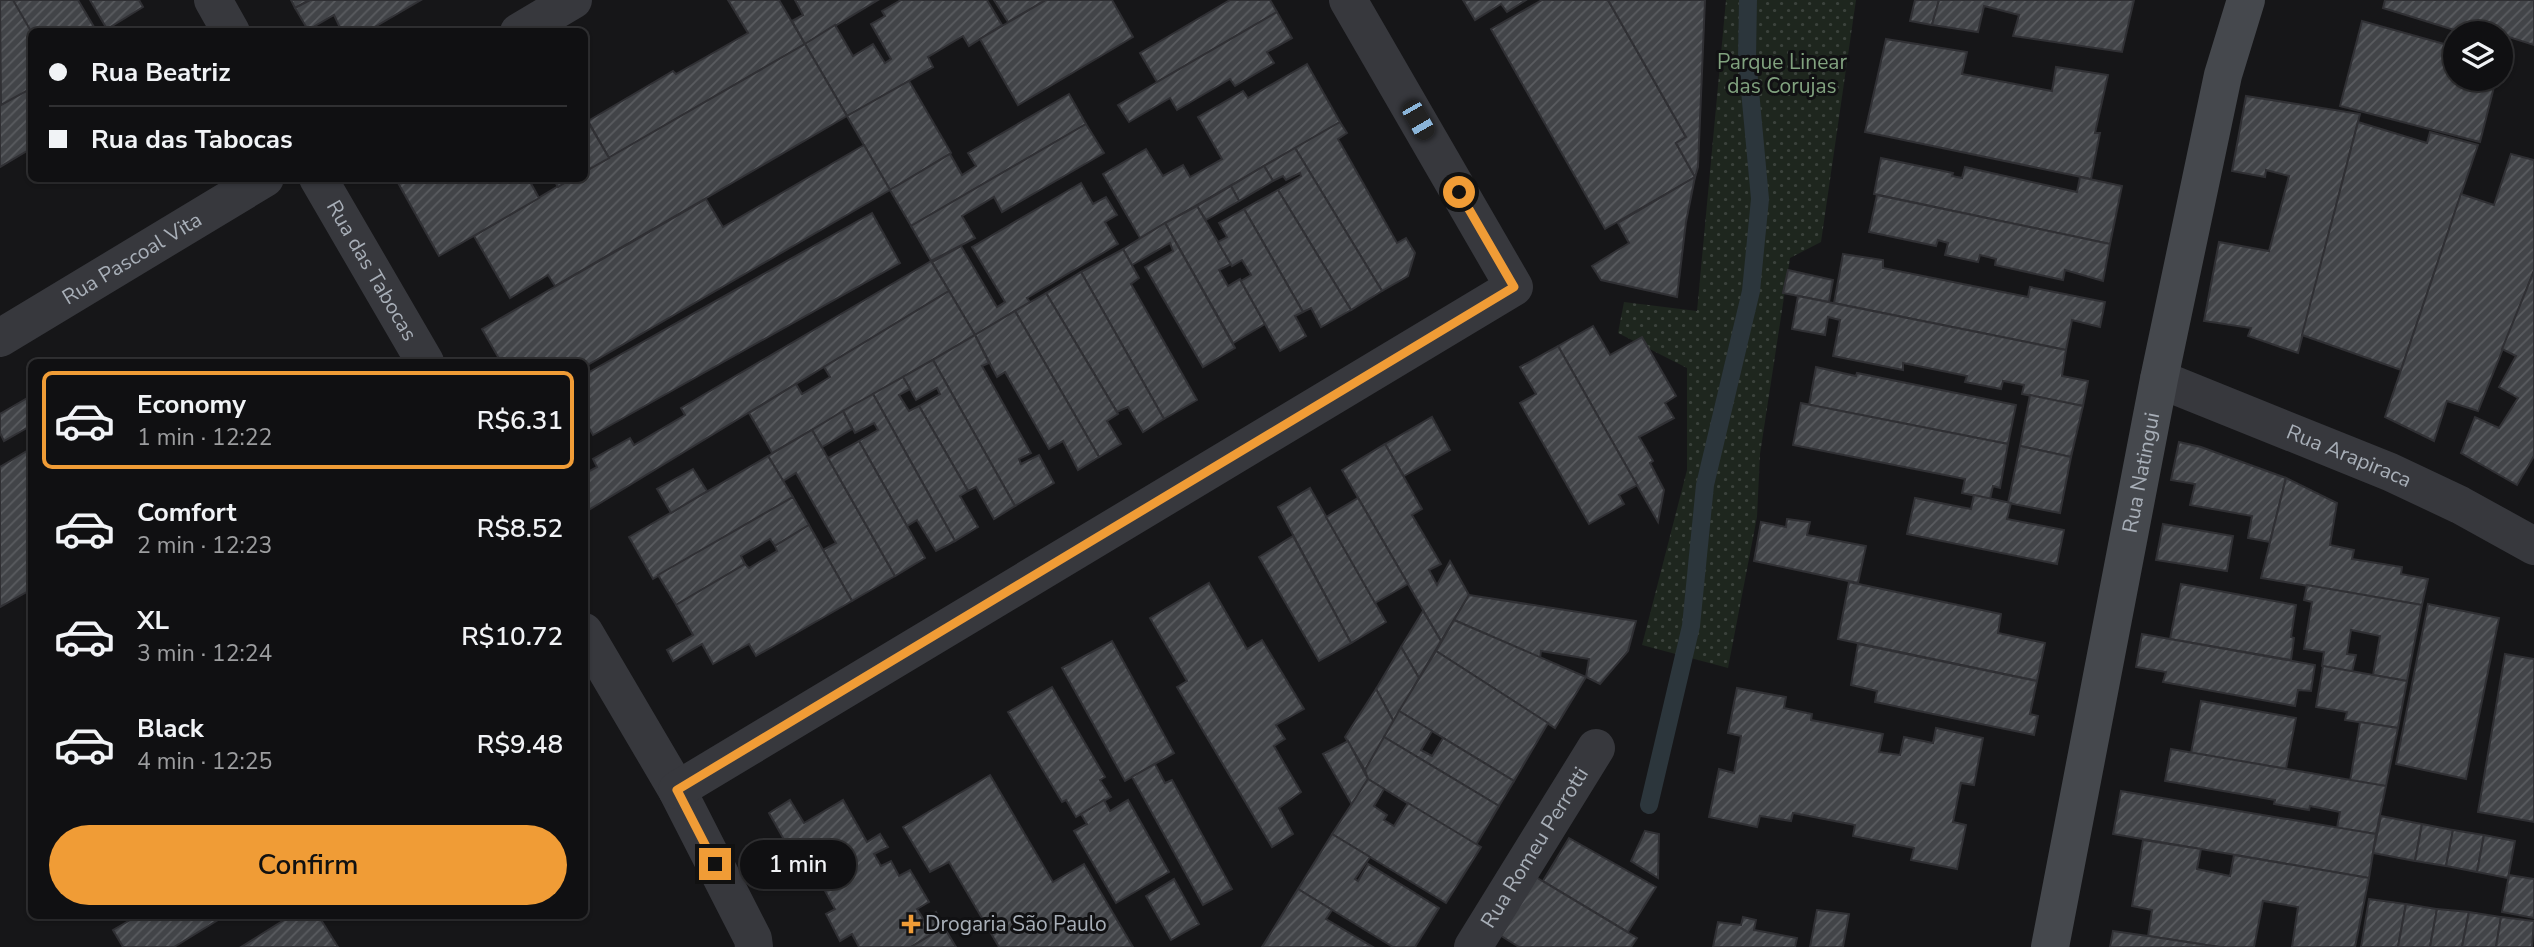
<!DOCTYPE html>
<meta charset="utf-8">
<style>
:root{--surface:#101012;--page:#1e1e20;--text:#f1f3f6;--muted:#9c9d9f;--line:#303032;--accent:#f09c36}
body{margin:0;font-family:"Nunito Sans",sans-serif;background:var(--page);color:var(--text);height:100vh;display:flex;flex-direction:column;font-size:26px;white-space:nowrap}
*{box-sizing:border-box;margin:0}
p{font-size:23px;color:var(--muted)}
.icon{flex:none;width:38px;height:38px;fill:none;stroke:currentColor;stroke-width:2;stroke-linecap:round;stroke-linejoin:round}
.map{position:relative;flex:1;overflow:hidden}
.side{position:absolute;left:28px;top:359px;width:560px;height:560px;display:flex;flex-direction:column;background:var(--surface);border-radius:10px;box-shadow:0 2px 5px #0004,0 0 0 2px var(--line)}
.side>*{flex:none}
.banner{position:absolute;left:28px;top:28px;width:560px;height:154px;border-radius:10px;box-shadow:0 2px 5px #0004,0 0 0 2px var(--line);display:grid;align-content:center;height:154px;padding:0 21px;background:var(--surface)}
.controls{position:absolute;left:2443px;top:21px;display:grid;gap:14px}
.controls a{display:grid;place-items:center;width:70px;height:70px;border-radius:50%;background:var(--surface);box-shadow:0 2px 5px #0004,0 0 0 2px var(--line);font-size:35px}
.end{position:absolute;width:32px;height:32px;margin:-16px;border:9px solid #f09c36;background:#111;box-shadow:0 0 0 4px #111}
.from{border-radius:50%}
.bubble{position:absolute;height:49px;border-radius:24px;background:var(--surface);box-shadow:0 2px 5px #0004,0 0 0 2px var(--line);font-size:23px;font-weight:600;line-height:49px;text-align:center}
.car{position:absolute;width:21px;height:42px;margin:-21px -10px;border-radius:9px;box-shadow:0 0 5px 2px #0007;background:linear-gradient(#222 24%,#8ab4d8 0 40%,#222 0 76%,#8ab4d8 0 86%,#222 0)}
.banner b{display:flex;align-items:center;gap:24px;height:66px;font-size:26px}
.banner b+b{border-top:2px solid var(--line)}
.banner i{width:18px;height:18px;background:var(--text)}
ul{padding:12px 0 0;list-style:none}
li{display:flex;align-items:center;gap:21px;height:98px;margin:0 14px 10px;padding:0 7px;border:4px solid transparent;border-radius:10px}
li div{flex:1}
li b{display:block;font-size:26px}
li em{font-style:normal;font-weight:600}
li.on{border-color:var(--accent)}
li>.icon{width:63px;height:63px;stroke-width:1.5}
.action{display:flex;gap:14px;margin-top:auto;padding:14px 21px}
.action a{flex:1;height:80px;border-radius:42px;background:var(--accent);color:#111;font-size:28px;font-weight:600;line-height:80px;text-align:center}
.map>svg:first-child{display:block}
.grass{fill:url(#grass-dots)}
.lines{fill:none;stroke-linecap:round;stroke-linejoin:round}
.stream{stroke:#2c363c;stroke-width:18}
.building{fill:url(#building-hatch);stroke:#303034;stroke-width:2}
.street{stroke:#37383d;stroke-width:38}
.secondary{stroke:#45484d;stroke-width:38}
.route{stroke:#f09c36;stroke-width:9}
.poi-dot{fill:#f09c36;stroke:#111113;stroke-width:2.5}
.labels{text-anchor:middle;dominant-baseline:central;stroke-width:6;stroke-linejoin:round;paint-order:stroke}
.park-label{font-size:21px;fill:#81a27f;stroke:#111113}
.street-label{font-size:21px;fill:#a8afb8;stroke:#111113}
.poi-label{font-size:21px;fill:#a8afb8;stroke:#111113;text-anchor:start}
</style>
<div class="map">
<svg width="2534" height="947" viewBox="0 0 2534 947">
<defs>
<pattern id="grass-dots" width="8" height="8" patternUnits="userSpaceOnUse" patternTransform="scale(1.75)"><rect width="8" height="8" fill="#1e261e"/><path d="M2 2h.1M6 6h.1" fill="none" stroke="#3c433d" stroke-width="1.8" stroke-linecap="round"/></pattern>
<pattern id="building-hatch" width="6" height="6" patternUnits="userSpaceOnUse" patternTransform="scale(1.75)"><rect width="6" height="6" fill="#424448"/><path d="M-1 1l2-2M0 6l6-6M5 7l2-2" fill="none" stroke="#5a5c60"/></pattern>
</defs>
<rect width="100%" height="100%" fill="#161618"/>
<polygon class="grass" points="1726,0 1856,0 1821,242 1790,258 1760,454 1757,517 1728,668 1642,645 1687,470 1687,368 1618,333 1624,302 1697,311"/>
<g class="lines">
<polyline class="stream" points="1649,805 1691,626 1705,485 1751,291 1760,199 1747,58 1748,0"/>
</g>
<g class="building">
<polygon points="0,0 78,0 97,32 32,32 32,148 0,167"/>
<polygon points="0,0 13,0 32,33 32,88 1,105"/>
<polygon points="90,0 139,0 143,7 107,29"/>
<polygon points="291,0 310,0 295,8"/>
<polygon points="310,0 421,0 366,32 342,32 334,15 308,30 295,8"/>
<polygon points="728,0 779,0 805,44 609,158 588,121 673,71 676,74 748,33"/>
<polygon points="795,0 878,0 805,44 792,21 803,15"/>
<polygon points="901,0 987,0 1002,25 969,46 963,36 928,57 933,67 847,116 805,44 835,25 853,56 873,44 885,63 891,59 871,24 885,16 882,11"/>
<polygon points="994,0 1046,0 1008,22"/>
<polygon points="1046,0 1112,0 1133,37 1018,105 980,39"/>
<polygon points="1230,0 1270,0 1277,12 1157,82 1140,53"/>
<polygon points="1463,0 1526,0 1507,12 1501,4 1475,20"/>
<polygon points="1542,0 1608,0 1686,137 1676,143 1695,177 1605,229 1491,29"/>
<polygon points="1608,0 1705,0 1698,167 1695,177 1676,143 1686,137"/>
<polygon points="1915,0 1939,0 1932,25 1910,21"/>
<polygon points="1939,0 2134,0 2122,52 2013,36 2019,15 1984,6 1978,32 1932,25"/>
<polygon points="2385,0 2534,0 2534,45 2484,29 2482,33 2464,33 2383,8"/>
<polygon points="1277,12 1292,38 1267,52 1274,63 1235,86 1230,79 1177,110 1170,98 1129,122 1118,105"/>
<polygon points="2362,21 2455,47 2455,79 2496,79 2480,142 2340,106"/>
<polygon points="1886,39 1967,52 1962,74 2052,91 2056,67 2108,75 2095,133 2100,133 2091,179 1865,132"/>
<polygon points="805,44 847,116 555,286 548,275 510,298 474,236 572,178 584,178 584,172"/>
<polygon points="1307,64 1340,122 1140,238 1103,174 1146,149 1163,176 1183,165 1190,177 1222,159 1198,117 1243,91 1248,98"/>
<polygon points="909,81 951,153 890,190 847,116"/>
<polygon points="1069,94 1086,124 911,226 890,190 950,154 962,175 976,166 968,153"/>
<polygon points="2246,96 2360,114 2298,353 2248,336 2251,328 2204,321 2219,242 2269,251 2289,176 2266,170 2265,177 2232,171"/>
<polygon points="584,115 609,158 584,172"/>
<polygon points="1340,122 1347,133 1338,139 1397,243 1406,238 1415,253 1408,276 1382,291 1295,148"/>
<polygon points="2358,122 2427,143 2430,132 2478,145 2401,370 2302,335"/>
<polygon points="1086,124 1104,153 1002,212 994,197 962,216 975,238 931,261 911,226"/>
<polygon points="864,145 890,190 584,367 584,362 501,362 482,329 706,199 723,227"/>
<polygon points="1295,148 1382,291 1351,310 1278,190 1301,176 1300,173 1286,180 1283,176 1273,181 1264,166"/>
<polygon points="2511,154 2534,160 2534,271 2478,411 2447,401 2434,441 2385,417 2461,194 2494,205"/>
<polygon points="1881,158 1953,173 1952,176 1962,178 1965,167 2077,192 2080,177 2122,186 2110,244 1874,194"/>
<polygon points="1264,166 1273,181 1239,201 1231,186"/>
<polygon points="1695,177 1686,222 1677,297 1601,280 1592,266 1629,243 1618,223"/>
<polygon points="401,178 528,178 539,198 439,256 397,181"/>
<polygon points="553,178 572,178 558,187"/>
<polygon points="1081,183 1093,204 1106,197 1117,215 1105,222 1118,244 1027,298 1030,302 975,335 932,262 961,246 997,307 1005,302 972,247"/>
<polygon points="1231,186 1239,201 1206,220 1197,206"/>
<polygon points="1278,190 1351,310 1321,327 1311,308 1303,312 1244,209"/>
<polygon points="1877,195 2110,244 2103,281 2065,270 2063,280 1995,265 1996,259 1980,255 1978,262 1945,255 1948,243 1938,240 1936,246 1869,232"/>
<polygon points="1197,206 1231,264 1219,270 1228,286 1240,279 1265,324 1233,343 1165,223"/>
<polygon points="1244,209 1303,312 1295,316 1306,336 1280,351 1241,281 1251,275 1242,260 1232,266 1218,242 1227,237 1219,223"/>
<polygon points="872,213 900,263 593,435 584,419 584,375"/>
<polygon points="1165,223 1235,348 1203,367 1145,267 1173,251 1170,243 1132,265 1123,249"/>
<polygon points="1123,249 1139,278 1131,284 1197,400 1164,419 1081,272"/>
<polygon points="1843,254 1883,260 1883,268 2028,297 2030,287 2105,302 2100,327 2072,320 2066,350 1834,303"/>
<polygon points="931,261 949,291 587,511 584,506 584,474 597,467 593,459 630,438 634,445 685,415 681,408"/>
<polygon points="1788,270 1833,280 1829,302 1783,293"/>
<polygon points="2534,271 2534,456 2517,485 2461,453 2475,417 2499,428 2518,398 2499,387 2516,356 2502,349"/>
<polygon points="1081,272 1164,419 1143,432 1128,407 1117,412 1046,293"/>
<polygon points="949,291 975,335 772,453 749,413 796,384 802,394 830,377 824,367"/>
<polygon points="1046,293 1118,414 1107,421 1121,444 1099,457 1015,311"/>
<polygon points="1798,296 2066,350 2062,376 2088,381 2083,406 2022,394 2024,385 2003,381 2001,389 1965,382 1967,376 1903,363 1903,370 1833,356 1840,320 1828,317 1825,335 1792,329"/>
<polygon points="1015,311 1099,457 1078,470 1063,441 1049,449 1005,372 997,377 975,335"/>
<polygon points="1593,326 1610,355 1642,337 1676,396 1665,403 1674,418 1639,437 1653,461 1650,463 1664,490 1658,522 1558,346"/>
<polygon points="975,335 989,363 982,366 1031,453 1019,459 1021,464 1039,455 1054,483 1015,506 933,360"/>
<polygon points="1558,346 1637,485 1619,495 1624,504 1589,524 1520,403 1536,394 1520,367"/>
<polygon points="933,360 1015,506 994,519 976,487 968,491 919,406 940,394 937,388 916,400 903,377"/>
<polygon points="1816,367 1856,376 1857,373 2016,405 2008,444 1809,405"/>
<polygon points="903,377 910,389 899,395 909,411 919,406 968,491 960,496 978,527 955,541 873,394"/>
<polygon points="873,394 955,541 936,551 917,520 907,526 859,441 878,430 874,423 855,433 843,411"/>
<polygon points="2030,395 2083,406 2071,457 2020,446"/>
<polygon points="29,397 32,402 32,425 4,441 0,433 0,414"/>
<polygon points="1801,403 2008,444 2000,488 1993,486 1990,499 1962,493 1965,479 1793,445"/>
<polygon points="843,411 852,429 822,447 812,430"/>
<polygon points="1432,417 1450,450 1404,476 1385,444"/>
<polygon points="812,430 895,576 852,601 823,550 836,543 796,473 783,481 768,456"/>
<polygon points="859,441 925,558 895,576 828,458"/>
<polygon points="2179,442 2201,447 2286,478 2270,542 2248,538 2252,516 2190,505 2195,484 2171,480"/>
<polygon points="1385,444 1422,509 1412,515 1441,564 1429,570 1437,585 1450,561 1469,595 1441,641 1342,470"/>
<polygon points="2020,446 2071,457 2060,513 2008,503"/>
<polygon points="32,448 32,589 0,607 0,467"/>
<polygon points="768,456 793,497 653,579 629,537"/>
<polygon points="693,469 707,491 671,513 657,489"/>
<polygon points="2286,478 2337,503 2330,545 2354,550 2352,559 2402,567 2401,574 2428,579 2422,605 2261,578"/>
<polygon points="1310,488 1386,622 1351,643 1278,507"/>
<polygon points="1974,495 2011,503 2007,519 2064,530 2057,564 1907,534 1915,498 1971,509"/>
<polygon points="793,497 809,525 775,546 770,539 741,556 745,564 676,605 658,575"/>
<polygon points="1358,498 1408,584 1375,603 1326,517"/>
<polygon points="1787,519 1810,522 1807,535 1866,546 1858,583 1754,561 1761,522 1786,527"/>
<polygon points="2163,524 2233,536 2227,571 2156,560"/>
<polygon points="809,525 852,601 756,656 749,644 713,664 702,644 673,661 667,650 693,635 676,605 745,564 749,568 777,551 775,546"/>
<polygon points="1293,536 1351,643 1319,661 1259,557"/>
<polygon points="1849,582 2001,614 1998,633 2045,643 2037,681 1838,639"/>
<polygon points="1209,583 1247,649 1262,640 1304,709 1276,725 1285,739 1274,746 1301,792 1279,808 1293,834 1272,847 1177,687 1187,681 1150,618"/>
<polygon points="2181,584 2296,605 2291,637 2294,638 2291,660 2170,639"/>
<polygon points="2307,585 2422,605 2407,681 2373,675 2380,636 2351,630 2347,654 2356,655 2352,672 2322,666 2324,652 2304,649 2312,602 2304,600"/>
<polygon points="1469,595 1636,621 1628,651 1600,684 1586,677 1589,659 1541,651 1540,658 1454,620"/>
<polygon points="2428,604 2499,618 2466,779 2396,764"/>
<polygon points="1423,611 1441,641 1419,678 1401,647"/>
<polygon points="1454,620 1586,677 1555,728 1436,651"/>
<polygon points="2142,634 2315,665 2311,691 2298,690 2295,706 2163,682 2166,672 2136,667"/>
<polygon points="1112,641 1174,753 1125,781 1062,668"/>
<polygon points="1858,644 2037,681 2030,714 2038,716 2034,735 1875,702 1877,691 1851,685"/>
<polygon points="1401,647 1419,678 1394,722 1376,689"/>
<polygon points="1436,651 1548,723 1514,781 1399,711"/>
<polygon points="2505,654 2534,659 2534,822 2478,812"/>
<polygon points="2323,666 2407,681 2398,728 2345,720 2347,712 2316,707"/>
<polygon points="1052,687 1105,777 1100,780 1111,797 1076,817 1066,800 1062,802 1008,712"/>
<polygon points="1737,688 1786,697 1784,708 1812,714 1811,720 1883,734 1879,752 1900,755 1904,737 1933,743 1936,728 1983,738 1974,785 1961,783 1953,822 1966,825 1957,869 1911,860 1914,848 1853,836 1855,825 1793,813 1791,821 1760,816 1757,827 1709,817 1719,769 1734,773 1741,736 1728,733"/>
<polygon points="1376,689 1394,722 1365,770 1345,737"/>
<polygon points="2201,701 2296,718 2286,769 2191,753"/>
<polygon points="1399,711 1432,731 1421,750 1432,756 1443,738 1514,781 1499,806 1384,737"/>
<polygon points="2360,722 2398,728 2386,786 2350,781"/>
<polygon points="1384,737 1499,806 1476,845 1368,779 1365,770"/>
<polygon points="1348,741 1368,779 1352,805 1323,754"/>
<polygon points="2171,749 2386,786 2376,834 2337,828 2340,812 2310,806 2309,810 2274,804 2275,800 2165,781"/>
<polygon points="1155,764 1165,783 1172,780 1232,889 1203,905 1132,777"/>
<polygon points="990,775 1053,882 1084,864 1133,947 999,947 949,862 930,872 903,827"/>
<polygon points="1368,779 1384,789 1374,806 1387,815 1384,820 1394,826 1408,803 1481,847 1446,903 1332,834"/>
<polygon points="2121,791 2376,834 2369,878 2113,834"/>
<polygon points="790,800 804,823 843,800 867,842 880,834 888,847 874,854 881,866 891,861 899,876 910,870 929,902 917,909 924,920 936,912 944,927 911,947 859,947 852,934 840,941 826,914 835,909 818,878 821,877 803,846 791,852 769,813"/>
<polygon points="1104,800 1110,811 1128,800 1169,872 1116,903 1074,831 1087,824 1081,814"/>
<polygon points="2381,816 2422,824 2415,861 2373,853"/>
<polygon points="2422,824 2453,830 2446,866 2415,861"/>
<polygon points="2453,830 2484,835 2477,872 2446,866"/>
<polygon points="1645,831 1659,834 1658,878 1631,861"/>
<polygon points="1332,834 1370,857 1355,879 1358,881 1368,864 1439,908 1415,947 1393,947 1298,889"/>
<polygon points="2484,835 2515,841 2508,878 2477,872"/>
<polygon points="1569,838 1656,887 1628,932 1543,881"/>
<polygon points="2143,840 2201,849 2197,869 2230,876 2234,855 2369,878 2355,947 2292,947 2298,907 2263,901 2254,947 2219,947 2148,936 2152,910 2132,906"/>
<polygon points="2509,875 2534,879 2534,918 2502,912"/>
<polygon points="1534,876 1637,938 1631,947 1519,947 1498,934"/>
<polygon points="1174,879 1199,924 1171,940 1146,896"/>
<polygon points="1298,889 1332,910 1326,919 1373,947 1262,947"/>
<polygon points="2369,899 2406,904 2398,947 2361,947"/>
<polygon points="2406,904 2437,909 2430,947 2398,947"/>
<polygon points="2437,909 2469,912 2462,947 2430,947"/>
<polygon points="1817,910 1849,914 1843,947 1810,947"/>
<polygon points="2469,912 2501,917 2496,947 2462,947"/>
<polygon points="139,915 226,915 174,947 123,947 113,930"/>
<polygon points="292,915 318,915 338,947 241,947"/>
<polygon points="1743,917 1756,920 1754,930 1797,938 1795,947 1713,947 1718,922 1741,925"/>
<polygon points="2501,917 2534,921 2532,947 2496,947"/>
<polygon points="944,927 956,947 911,947"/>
<polygon points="2113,931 2148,936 2219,947 2110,947"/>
</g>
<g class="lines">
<g class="street">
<polyline points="213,0 231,32"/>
<polyline points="519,32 573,0"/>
<path id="s1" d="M318 178 425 362"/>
<path id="s2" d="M0 338 265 178"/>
<path id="s3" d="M2159 379 2390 472 2460 505 2534 546"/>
<polyline points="584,632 677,790 753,939 754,947"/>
<polyline points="677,790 1514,287 1348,0"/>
<path id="s4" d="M1473 947 1596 748"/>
</g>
<path class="secondary" id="s5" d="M2050 947 2159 379 2223 75 2246 0"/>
</g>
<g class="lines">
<polyline class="route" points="715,864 677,790 1514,287 1459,192"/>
</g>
<path class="poi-dot" d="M907.5 913.5h7v7h7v7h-7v7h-7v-7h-7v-7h7z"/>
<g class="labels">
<g class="park-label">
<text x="1782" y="62">Parque Linear<tspan x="1782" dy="24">das Corujas</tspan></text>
</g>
<g class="street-label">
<text stroke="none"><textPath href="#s2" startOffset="154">Rua Pascoal Vita</textPath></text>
<text stroke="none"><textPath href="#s1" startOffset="107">Rua das Tabocas</textPath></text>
<text stroke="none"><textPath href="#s3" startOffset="205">Rua Arapiraca</textPath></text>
<text stroke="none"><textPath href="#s5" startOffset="483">Rua Natingui</textPath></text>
<text stroke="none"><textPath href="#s4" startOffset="117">Rua Romeu Perrotti</textPath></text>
</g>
<g class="poi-label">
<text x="925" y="924">Drogaria São Paulo</text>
</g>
</g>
</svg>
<div class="controls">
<a><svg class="icon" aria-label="layers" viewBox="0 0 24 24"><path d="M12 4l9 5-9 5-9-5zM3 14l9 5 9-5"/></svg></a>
</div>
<i class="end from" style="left:1459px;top:192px"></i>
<i class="end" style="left:715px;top:864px"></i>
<div class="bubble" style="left:740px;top:840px;width:116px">1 min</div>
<i class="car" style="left:1418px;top:120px;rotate:150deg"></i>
<div class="banner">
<b><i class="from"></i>Rua Beatriz</b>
<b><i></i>Rua das Tabocas</b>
</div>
<section class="side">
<ul>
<li class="on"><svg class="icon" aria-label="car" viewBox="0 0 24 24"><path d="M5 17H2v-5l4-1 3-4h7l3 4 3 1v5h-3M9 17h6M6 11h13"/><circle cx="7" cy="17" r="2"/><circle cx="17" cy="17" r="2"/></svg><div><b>Economy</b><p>1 min · 12:22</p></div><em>R$6.31</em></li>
<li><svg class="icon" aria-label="car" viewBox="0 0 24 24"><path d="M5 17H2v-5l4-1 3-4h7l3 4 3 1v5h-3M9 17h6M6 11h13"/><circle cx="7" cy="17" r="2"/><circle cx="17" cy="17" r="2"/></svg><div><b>Comfort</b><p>2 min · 12:23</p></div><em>R$8.52</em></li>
<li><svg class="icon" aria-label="car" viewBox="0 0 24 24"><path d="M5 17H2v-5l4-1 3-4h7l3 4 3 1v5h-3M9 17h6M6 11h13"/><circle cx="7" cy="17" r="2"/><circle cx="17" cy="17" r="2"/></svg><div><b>XL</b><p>3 min · 12:24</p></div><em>R$10.72</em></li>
<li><svg class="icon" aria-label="car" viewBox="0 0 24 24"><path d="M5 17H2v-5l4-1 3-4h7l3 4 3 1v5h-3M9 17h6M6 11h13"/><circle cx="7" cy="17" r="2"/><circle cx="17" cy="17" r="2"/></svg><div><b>Black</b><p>4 min · 12:25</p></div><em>R$9.48</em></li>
</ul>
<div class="action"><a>Confirm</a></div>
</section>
</div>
